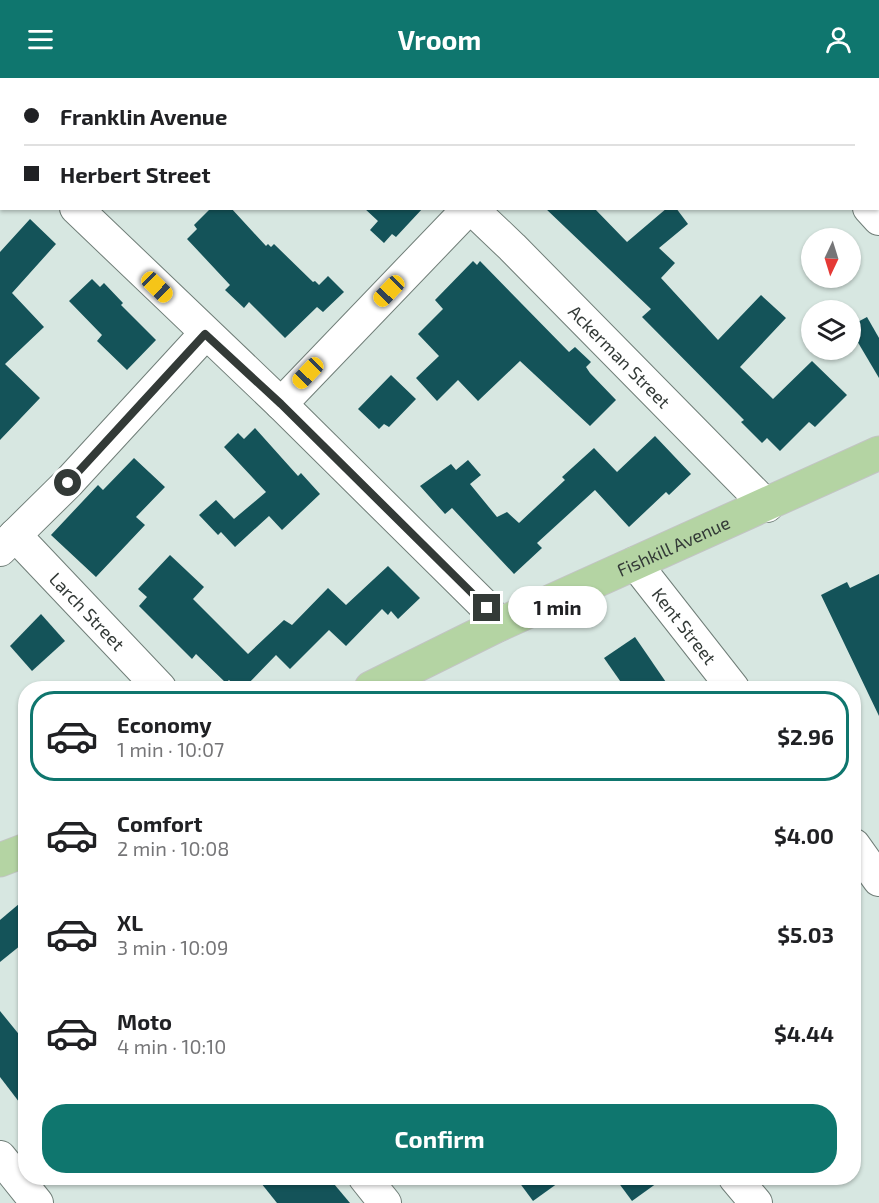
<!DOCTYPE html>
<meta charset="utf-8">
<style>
:root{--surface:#fff;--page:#f6f6f6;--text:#202124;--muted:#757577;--line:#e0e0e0;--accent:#0f766e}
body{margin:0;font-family:"Exo 2",sans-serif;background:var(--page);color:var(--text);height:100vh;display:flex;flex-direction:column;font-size:22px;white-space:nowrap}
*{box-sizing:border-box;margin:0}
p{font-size:20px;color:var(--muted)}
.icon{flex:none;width:33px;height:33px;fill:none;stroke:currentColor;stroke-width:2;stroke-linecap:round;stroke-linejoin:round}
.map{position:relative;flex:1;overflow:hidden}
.sheet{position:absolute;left:18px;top:603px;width:843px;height:504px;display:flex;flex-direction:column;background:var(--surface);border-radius:24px;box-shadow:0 2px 4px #0004}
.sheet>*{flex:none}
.top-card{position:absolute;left:0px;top:0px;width:879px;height:132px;box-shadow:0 2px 4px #0004;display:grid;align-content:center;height:132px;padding:0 24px;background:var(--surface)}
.needle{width:39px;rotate:184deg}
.tools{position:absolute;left:801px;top:150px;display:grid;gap:12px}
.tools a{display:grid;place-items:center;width:60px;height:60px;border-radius:50%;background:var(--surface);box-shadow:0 2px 4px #0004;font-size:30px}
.end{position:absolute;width:27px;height:27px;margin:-14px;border:8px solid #333a37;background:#fff;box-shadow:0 0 0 3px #fff}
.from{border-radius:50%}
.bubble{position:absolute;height:42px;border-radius:21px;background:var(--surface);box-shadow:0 2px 4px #0004;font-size:20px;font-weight:700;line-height:42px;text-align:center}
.car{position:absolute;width:18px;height:36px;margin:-18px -9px;border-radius:8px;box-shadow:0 0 4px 2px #0007;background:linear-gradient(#f5c518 24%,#345 0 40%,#f5c518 0 76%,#345 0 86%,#f5c518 0)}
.top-card b{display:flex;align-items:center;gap:21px;height:57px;font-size:22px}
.top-card b+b{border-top:2px solid var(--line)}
.top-card i{width:15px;height:15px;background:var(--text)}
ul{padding:10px 0 0;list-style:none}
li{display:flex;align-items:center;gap:18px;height:90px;margin:0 12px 9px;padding:0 12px;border:3px solid transparent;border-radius:24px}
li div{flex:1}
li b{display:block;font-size:22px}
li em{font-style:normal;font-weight:700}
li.current{border-color:var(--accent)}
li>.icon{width:54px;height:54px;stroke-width:1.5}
.action{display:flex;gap:12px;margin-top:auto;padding:12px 24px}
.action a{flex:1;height:69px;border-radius:24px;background:var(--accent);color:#fff;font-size:24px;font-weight:700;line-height:69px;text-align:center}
header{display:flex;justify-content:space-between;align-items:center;height:78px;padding:0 24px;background:var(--accent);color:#fff;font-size:27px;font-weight:700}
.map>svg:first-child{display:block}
.building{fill:#145359}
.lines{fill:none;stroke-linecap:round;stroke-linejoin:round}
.minor-casing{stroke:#707e78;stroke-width:34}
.major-casing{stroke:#c2c4c3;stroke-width:35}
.minor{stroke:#fff;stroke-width:32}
.major{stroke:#b4d4a3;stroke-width:33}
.route{stroke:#333a37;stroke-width:8}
.labels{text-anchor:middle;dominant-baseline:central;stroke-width:6;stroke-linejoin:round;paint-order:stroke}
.street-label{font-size:18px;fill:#333a37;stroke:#d7e7e1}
</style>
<header><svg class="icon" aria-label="menu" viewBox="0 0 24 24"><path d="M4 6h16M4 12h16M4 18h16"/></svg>Vroom<svg class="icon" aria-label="person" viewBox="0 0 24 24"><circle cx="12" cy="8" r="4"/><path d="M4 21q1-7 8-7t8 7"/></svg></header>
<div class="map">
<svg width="879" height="1125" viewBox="0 0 879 1125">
<rect width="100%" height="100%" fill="#d7e7e1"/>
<g class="building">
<polygon points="211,130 231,130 266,168 268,166 271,169 274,166 313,204 315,203 319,207 328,198 344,214 323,234 317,229 285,260 249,224 244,230 225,212 230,207 187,161 197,151 194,147"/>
<polygon points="364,130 423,130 396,159 392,156 384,165 370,152 378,143"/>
<polygon points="545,130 594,130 627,164 667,130 676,130 688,146 659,170 675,185 661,200 718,262 761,217 786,240 740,289 773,321 812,283 847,317 815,349 809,344 780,373 767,360 762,365 741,344 744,342 642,239 651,231"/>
<polygon points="30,141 56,166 12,215 44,249 5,286 40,320 0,362 0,174"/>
<polygon points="473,183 477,187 480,183 569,274 575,269 591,284 586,289 590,295 616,322 590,348 520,283 478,323 458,302 437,323 416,300 439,278 418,256 443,231 435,222"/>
<polygon points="92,201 100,209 104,205 123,225 121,227 156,262 127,292 97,263 102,257 69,223"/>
<polygon points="867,239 879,260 879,300 850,251 850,248"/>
<polygon points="391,297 416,321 389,349 384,346 379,351 358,331"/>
<polygon points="255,350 298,398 301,395 320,416 282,452 269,438 235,469 221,454 218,457 199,437 216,422 234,441 266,414 224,369 238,355 244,361"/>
<polygon points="655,358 691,396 669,417 666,414 629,449 595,412 537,465 542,470 514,496 452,430 445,436 420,408 451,386 456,392 468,382 481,397 470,406 497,439 507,434 519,445 565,402 562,399 594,370 617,394"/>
<polygon points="134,380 165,409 136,439 145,447 96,499 51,457 98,407 103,412"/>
<polygon points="170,477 204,509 193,521 248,576 284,542 292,547 328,510 346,527 388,488 420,520 398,541 391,533 388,537 382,531 346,568 329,552 290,591 276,577 244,610 237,610 229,602 226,605 196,576 192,581 139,528 147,519 138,511"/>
<polygon points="879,496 879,638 821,517 847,504 850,510"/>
<polygon points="41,536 65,563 32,593 10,568"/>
<polygon points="635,559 670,610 625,610 604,580"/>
<polygon points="26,820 26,863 0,884 0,842"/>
<polygon points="0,933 26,965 26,1033 0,999"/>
<polygon points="257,1100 329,1100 350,1125 277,1125"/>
<polygon points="516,1100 565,1100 533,1123"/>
<polygon points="615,1100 664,1100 632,1123"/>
</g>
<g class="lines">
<defs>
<g id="minor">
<polyline points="332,0 334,2"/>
<polyline points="740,0 741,2"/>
<polyline points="589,2 591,0"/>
<polyline points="0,55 2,57"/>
<polyline points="0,91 2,89"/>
<polyline points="76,130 281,326 487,530 496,548"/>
<path id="s1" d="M471 130 512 169 767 428"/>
<polyline points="869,130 879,141"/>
<polyline points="281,326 469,130"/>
<path id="s2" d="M15 457 160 610"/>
<polyline points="0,472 68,405 205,256"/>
<path id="s3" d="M635 485 733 610"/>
<polyline points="854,767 879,802"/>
<polyline points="0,1079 37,1125"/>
<polyline points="365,1100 385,1125"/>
<polyline points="735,1100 756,1125"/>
</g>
<g id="major">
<path id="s4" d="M371 610 496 548 879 375"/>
<polyline points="0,782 26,772"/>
</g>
</defs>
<use href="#minor" class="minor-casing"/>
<use href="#major" class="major-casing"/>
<use href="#minor" class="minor"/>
<use href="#major" class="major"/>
</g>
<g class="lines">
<polyline class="route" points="68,405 205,256 281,326 487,530"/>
</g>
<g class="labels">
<g class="street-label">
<text stroke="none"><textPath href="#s1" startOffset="210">Ackerman Street</textPath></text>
<text stroke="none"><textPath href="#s4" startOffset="334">Fishkill Avenue</textPath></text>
<text stroke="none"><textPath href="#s2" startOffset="105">Larch Street</textPath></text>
<text stroke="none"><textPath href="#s3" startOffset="80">Kent Street</textPath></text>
</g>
</g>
</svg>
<div class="tools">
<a><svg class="needle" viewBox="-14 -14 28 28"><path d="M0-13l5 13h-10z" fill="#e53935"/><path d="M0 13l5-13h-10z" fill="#757577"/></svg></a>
<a><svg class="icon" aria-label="layers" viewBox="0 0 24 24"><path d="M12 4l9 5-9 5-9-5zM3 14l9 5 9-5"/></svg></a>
</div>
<i class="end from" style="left:68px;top:405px"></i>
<i class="end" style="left:487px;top:530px"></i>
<div class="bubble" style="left:508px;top:508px;width:99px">1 min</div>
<i class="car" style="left:157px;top:209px;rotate:134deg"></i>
<i class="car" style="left:389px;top:213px;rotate:224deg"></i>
<i class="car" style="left:308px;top:295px;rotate:224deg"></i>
<div class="top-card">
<b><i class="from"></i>Franklin Avenue</b>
<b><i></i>Herbert Street</b>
</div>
<section class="sheet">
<ul>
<li class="current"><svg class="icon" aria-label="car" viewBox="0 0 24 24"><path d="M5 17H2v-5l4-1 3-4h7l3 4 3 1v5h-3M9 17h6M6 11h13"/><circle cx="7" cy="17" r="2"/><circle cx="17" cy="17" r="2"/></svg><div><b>Economy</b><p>1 min · 10:07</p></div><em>$2.96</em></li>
<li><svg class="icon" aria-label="car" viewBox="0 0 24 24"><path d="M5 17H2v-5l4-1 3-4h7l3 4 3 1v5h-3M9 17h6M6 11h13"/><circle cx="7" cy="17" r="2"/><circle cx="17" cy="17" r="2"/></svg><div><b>Comfort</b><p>2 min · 10:08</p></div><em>$4.00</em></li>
<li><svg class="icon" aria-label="car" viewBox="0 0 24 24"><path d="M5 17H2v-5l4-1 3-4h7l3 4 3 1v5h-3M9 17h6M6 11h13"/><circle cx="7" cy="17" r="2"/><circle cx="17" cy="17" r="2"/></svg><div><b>XL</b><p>3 min · 10:09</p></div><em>$5.03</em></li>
<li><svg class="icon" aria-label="car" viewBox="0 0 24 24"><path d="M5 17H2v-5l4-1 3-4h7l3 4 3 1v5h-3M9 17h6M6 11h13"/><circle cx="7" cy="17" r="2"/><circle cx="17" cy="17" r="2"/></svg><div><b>Moto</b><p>4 min · 10:10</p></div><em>$4.44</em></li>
</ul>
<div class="action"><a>Confirm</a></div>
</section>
</div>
